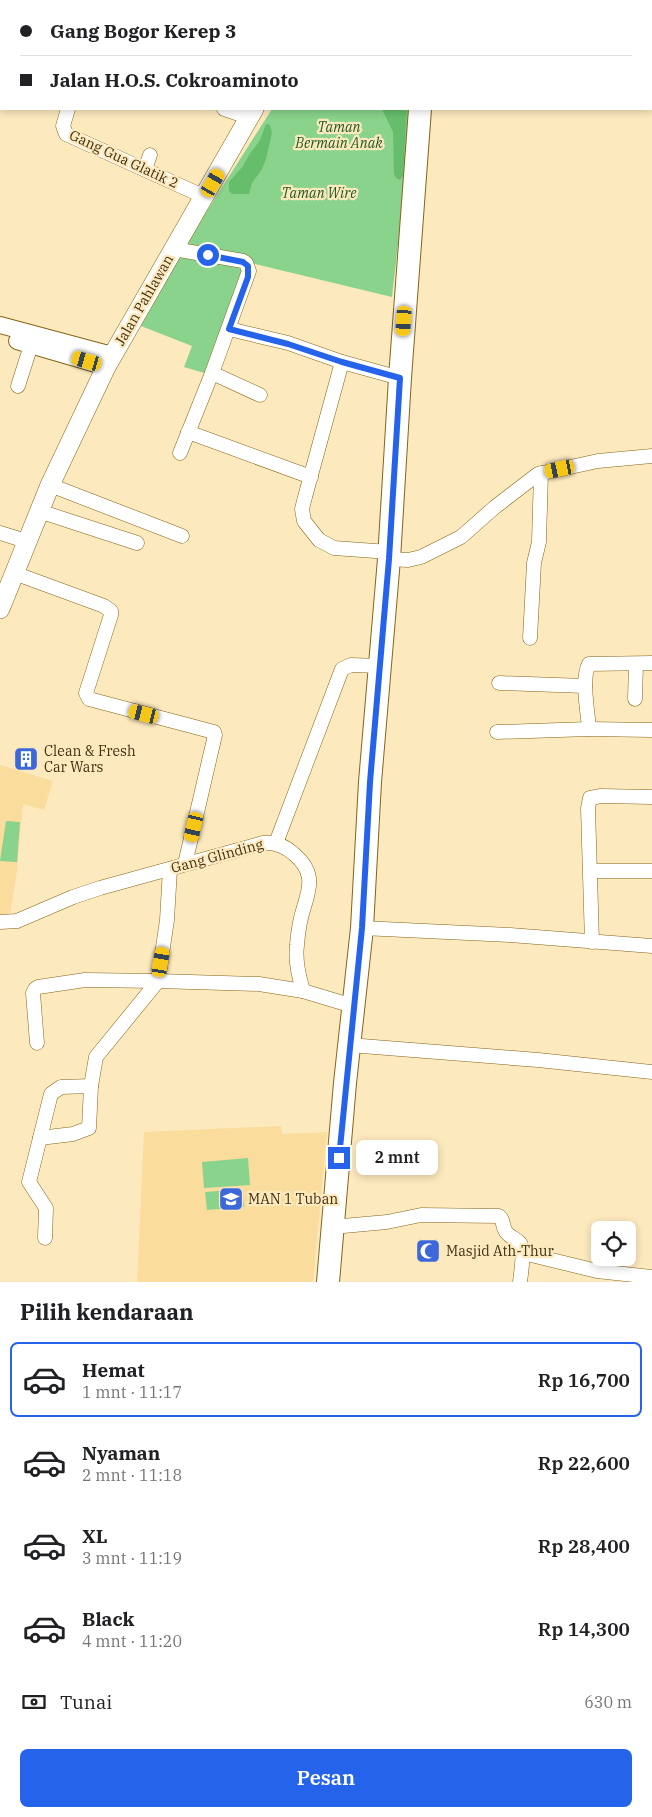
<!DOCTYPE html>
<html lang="id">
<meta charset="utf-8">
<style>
:root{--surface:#fff;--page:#f6f6f6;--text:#202124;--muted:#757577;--line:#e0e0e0;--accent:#2563eb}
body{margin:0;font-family:"IBM Plex Serif",serif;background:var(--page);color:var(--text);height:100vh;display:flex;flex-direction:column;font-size:19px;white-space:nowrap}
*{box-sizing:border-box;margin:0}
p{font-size:16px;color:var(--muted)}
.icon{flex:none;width:28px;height:28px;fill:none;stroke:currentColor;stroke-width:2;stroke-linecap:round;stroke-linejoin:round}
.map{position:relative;height:1282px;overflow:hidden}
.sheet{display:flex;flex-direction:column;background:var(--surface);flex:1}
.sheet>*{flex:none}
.top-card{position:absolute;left:0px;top:0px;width:652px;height:110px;box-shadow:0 2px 8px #0003;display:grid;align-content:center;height:110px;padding:0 20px;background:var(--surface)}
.controls{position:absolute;left:591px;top:1221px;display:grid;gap:10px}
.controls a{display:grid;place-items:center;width:45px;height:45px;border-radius:8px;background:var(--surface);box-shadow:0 2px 8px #0003;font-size:25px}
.end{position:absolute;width:22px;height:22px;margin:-11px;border:6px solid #2563eb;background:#fff;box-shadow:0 0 0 2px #fff}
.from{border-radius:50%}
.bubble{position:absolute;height:35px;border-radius:8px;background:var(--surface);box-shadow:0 2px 8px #0003;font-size:16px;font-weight:600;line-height:35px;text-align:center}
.car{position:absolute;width:15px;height:30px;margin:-15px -8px;border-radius:6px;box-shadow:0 0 4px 1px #0007;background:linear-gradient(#f5c518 24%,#345 0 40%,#f5c518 0 76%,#345 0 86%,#f5c518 0)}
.top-card b{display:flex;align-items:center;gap:18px;height:48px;font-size:19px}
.top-card b+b{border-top:1px solid var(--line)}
.top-card i{width:12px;height:12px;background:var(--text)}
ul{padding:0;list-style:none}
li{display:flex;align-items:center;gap:15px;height:75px;margin:0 10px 8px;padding:0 10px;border:2px solid transparent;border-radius:8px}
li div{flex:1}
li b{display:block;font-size:19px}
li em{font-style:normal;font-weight:600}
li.active{border-color:var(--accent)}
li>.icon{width:45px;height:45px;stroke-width:1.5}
h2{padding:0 20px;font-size:22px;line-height:60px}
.pay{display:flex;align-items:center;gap:12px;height:55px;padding:0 20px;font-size:19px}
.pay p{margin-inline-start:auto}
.cta{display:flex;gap:10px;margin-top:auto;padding:10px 20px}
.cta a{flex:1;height:58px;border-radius:8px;background:var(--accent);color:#fff;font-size:20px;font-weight:600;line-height:58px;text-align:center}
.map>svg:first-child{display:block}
.built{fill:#fadc9d}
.green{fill:#89d38d}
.forest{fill:#66be6c}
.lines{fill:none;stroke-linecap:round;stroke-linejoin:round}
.stream{stroke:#a8c3fc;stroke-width:3}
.minor-casing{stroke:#846516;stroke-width:15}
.tertiary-casing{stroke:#846516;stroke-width:18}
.secondary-casing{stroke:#846516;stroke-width:20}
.trunk-casing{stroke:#846516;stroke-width:24}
.minor{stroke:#fff;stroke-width:14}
.tertiary{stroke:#fff;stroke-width:16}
.secondary{stroke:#fff;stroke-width:19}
.trunk{stroke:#fff;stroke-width:22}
.route{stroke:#2563eb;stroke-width:6}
.labels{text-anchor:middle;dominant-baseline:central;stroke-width:4.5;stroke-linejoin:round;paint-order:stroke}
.park-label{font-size:14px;font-style:italic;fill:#1f5b25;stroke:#fde9be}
.street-label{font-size:14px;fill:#3f3113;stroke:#fde9be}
.poi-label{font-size:14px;fill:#3f3113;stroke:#fde9be;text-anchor:start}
</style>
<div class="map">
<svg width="652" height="1282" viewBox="0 0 652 1282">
<rect width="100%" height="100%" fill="#fde9be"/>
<g class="built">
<polygon points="0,765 53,781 44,810 23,804 17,871 10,914 0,915"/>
<polygon points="281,1126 282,1134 327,1132 313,1282 137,1282 144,1132"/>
</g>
<g class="green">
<polygon points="272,109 410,109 401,218 392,297 184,247"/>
<polygon points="181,254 245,266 211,375 184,367 192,346 141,326"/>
<polygon points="6,821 20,822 17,862 0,861"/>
<polygon points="248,1158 250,1185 204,1188 202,1162"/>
<polygon points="242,1189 244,1207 207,1210 205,1192"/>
</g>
<g class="forest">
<polygon points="382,109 407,109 403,176 400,180 396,178 394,174 393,132"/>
<polygon points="266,124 270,125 272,133 266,159 262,169 252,183 249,194 232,194 229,191 229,182 243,166 249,155 260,140"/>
</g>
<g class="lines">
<g class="stream">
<polyline points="361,0 361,1"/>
<polyline points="392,1 393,0"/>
</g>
<defs>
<g id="minor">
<polyline points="38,1 38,0"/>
<polyline points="0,34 1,35"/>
<polyline points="651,65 652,65"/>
<polyline points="68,109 63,126 66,134 205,197"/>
<polyline points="224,109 250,118"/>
<polyline points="145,169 150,155"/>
<polyline points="174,249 243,261 246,263 249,271 212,373 180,453"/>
<polyline points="229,329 288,343 342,362 400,378"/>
<polyline points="342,362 305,497 302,509 304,521 319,540 334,548 389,552"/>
<polyline points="212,373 260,395"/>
<polyline points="18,386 31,345"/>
<polyline points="188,432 311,477"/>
<polyline points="50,485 182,536"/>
<polyline points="39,511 137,543"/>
<polyline points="0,533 26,541"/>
<polyline points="389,559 408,560 421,557 461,537 495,507 538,474 598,461 652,456"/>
<polyline points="14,573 104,606 111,611 111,615 86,693 89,699 214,732 215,735 185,864"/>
<polyline points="530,638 534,563 539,542 541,473"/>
<polyline points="499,683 585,686"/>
<polyline points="635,699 636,664"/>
<path d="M589 729C588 712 581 679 589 664L652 663"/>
<polyline points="497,732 589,729 652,730"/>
<polyline points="276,843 342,669 351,665 380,666"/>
<polyline points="591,871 652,871"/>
<path d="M0 922 17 921 73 897 100 888 263 843C276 842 285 846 294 854 314 871 311 885 304 907 300 919 298 932 297 945 295 961 299 976 303 991"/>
<polyline points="362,928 510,935 652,946"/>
<polyline points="592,942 588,808 590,798 601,796 652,797"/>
<polyline points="37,1043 33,993 35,989 38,987 85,980 158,981 167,920 170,869"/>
<polyline points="349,1045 538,1060 652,1072"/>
<polyline points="40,1138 73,1134 89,1128 91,1086"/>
<path d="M332 1227 387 1222 421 1215 499 1216C504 1220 502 1225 505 1230 508 1237 516 1238 520 1243 525 1250 521 1273 520 1282"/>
<polyline points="45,1238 46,1208 29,1182 51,1094 61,1087 91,1086 96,1057 158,981 259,984 303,991 353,1006"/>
<polyline points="523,1253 597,1271 652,1277"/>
</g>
<g id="tertiary">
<polyline points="0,325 112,355"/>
<polyline points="17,341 106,367"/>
</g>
<g id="secondary">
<polyline points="307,1 308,0"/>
<polyline points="0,609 50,485 106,367 254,109"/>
</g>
<g id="trunk">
<polyline points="428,1 428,0"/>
<polyline points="328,1282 345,1083 362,928 370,782 389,559 400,378 420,109"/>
</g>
</defs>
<use href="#minor" class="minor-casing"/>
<use href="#tertiary" class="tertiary-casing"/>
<use href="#secondary" class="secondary-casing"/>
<use href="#trunk" class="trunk-casing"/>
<use href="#minor" class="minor"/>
<use href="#tertiary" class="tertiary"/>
<use href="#secondary" class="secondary"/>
<use href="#trunk" class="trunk"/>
</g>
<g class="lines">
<polyline class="route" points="208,255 243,262 248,266 248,277 229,329 288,344 342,362 400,378 389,559 370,782 362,928 339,1158"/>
</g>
<defs>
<symbol id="building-square" viewBox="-11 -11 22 22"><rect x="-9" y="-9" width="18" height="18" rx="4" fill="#3d68d9" stroke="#fde9be"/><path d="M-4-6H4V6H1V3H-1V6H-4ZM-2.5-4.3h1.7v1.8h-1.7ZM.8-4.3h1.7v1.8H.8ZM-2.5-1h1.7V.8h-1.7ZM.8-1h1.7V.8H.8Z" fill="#fff"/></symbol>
<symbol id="school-square" viewBox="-11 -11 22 22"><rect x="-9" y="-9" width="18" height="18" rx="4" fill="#3d68d9" stroke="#fde9be"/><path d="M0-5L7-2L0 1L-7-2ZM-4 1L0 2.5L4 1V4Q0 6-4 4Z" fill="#fff"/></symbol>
<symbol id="mosque-square" viewBox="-11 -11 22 22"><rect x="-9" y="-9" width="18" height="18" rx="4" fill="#3d68d9" stroke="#fde9be"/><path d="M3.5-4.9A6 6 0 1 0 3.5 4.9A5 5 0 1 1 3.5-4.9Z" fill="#fff"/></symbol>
</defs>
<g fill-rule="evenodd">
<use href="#building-square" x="12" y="745" width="28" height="28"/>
<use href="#school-square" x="217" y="1185" width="28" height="28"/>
<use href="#mosque-square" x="414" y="1237" width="28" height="28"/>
</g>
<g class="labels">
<g class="park-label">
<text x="339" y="127">Taman<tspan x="339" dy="16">Bermain Anak</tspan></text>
<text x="319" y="193">Taman Wire</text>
</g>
<g class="street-label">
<text transform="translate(124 159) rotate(25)">Gang Gua Glatik 2</text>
<text transform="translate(144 300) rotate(-60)">Jalan Pahlawan</text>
<text transform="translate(217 856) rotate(-15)">Gang Glinding</text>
</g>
<g class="poi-label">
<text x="44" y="751">Clean &amp; Fresh<tspan x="44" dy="16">Car Wars</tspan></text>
<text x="248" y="1199">MAN 1 Tuban</text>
<text x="446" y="1251">Masjid Ath-Thur</text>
</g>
</g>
</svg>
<div class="controls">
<a><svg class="icon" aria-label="locate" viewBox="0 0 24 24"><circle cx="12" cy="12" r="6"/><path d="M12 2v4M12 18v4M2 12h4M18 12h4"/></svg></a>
</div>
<i class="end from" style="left:208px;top:255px"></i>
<i class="end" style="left:339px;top:1158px"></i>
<div class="bubble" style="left:356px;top:1140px;width:82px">2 mnt</div>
<i class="car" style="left:213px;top:183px;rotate:30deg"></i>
<i class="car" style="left:404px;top:321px;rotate:184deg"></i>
<i class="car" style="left:87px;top:361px;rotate:286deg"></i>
<i class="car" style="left:560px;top:469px;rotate:258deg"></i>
<i class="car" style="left:144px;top:714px;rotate:284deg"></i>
<i class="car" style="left:194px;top:827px;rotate:193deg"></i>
<i class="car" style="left:161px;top:962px;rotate:10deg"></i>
<div class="top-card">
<b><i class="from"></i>Gang Bogor Kerep 3</b>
<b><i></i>Jalan H.O.S. Cokroaminoto</b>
</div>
</div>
<section class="sheet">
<h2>Pilih kendaraan</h2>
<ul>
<li class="active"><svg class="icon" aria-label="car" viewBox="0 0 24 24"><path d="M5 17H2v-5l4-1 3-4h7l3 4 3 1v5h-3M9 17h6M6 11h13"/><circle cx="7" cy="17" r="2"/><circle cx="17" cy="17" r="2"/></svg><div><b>Hemat</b><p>1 mnt · 11:17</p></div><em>Rp 16,700</em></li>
<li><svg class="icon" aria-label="car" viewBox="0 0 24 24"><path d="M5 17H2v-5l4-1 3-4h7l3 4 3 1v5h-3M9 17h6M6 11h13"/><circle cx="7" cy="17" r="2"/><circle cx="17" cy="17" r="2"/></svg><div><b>Nyaman</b><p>2 mnt · 11:18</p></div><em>Rp 22,600</em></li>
<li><svg class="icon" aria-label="car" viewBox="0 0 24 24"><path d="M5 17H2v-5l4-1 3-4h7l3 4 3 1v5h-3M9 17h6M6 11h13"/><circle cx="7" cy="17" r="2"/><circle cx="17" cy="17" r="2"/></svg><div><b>XL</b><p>3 mnt · 11:19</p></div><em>Rp 28,400</em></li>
<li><svg class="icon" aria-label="car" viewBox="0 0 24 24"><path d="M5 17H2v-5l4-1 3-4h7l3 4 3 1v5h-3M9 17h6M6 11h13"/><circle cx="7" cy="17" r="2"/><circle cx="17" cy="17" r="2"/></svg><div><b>Black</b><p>4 mnt · 11:20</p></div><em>Rp 14,300</em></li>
</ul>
<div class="pay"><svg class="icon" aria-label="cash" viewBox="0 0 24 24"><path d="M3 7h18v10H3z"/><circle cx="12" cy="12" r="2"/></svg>Tunai<p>630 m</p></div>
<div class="cta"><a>Pesan</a></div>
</section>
